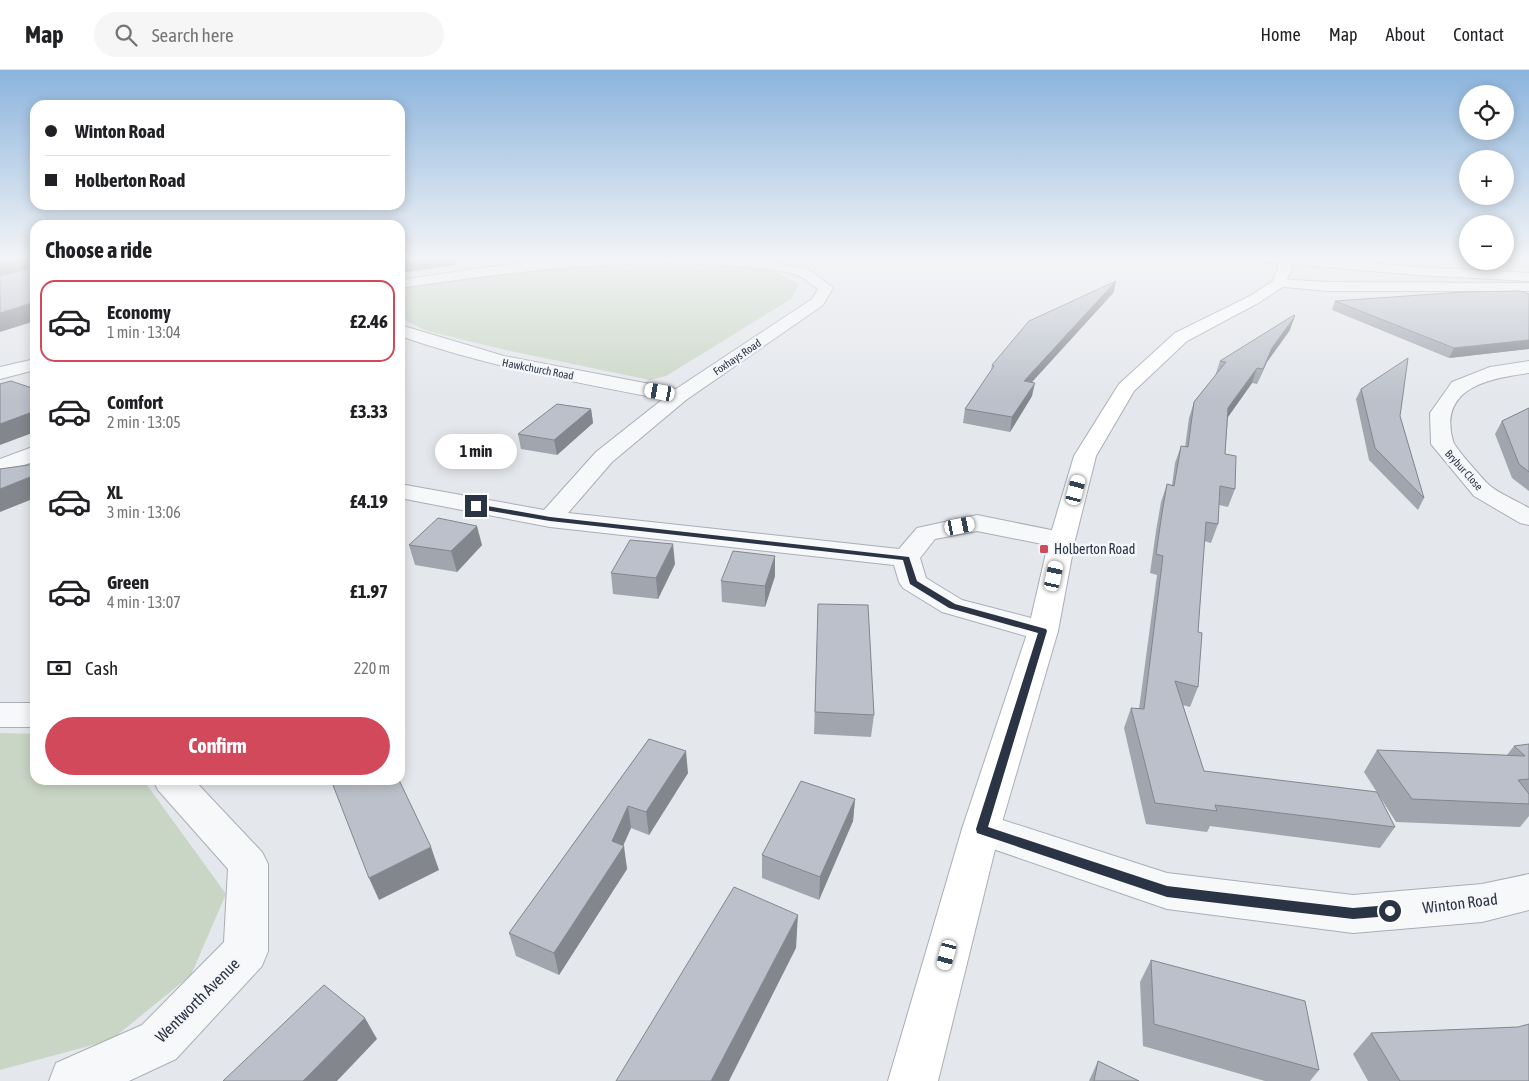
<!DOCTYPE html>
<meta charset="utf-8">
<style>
:root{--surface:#fff;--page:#f6f6f6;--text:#202124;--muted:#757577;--line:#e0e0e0;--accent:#d1495b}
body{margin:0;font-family:"Asap Condensed",sans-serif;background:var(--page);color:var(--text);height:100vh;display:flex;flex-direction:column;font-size:19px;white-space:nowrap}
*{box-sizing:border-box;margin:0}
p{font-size:16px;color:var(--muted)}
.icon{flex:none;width:28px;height:28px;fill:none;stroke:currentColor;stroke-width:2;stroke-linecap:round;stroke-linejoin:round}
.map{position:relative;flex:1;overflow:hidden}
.drawer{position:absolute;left:30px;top:150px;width:375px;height:565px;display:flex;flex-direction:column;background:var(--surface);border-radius:15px;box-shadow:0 2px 12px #0003}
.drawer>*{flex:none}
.banner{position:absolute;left:30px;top:30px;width:375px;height:110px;border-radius:15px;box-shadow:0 2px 12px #0003;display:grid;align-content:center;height:110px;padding:0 15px;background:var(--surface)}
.controls{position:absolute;left:1459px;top:15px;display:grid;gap:10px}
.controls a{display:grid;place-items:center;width:55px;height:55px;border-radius:50%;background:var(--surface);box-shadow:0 2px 12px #0003;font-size:25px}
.end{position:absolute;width:22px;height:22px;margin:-11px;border:6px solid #2b3445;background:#fff;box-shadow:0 0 0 2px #fff}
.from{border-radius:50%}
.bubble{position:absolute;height:35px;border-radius:18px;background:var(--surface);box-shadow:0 2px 12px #0003;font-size:16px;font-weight:700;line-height:35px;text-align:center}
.car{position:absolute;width:15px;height:30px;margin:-15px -8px;border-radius:6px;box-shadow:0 0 4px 1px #0007;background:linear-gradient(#fff 24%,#345 0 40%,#fff 0 76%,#345 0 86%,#fff 0)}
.banner b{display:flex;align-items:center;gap:18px;height:48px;font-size:19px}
.banner b+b{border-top:1px solid var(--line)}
.banner i{width:12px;height:12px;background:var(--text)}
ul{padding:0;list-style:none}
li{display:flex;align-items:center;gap:15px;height:82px;margin:0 10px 8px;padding:0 5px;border:2px solid transparent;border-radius:15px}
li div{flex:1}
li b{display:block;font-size:19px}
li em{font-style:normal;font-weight:700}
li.selected{border-color:var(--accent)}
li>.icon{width:45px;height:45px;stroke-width:1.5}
h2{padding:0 15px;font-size:22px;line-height:60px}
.pay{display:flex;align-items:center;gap:12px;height:55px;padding:0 15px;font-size:19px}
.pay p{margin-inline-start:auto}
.action{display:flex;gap:10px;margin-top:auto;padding:10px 15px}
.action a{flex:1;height:58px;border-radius:30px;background:var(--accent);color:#fff;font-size:20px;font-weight:700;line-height:58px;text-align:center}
header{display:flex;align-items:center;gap:30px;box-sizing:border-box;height:70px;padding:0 25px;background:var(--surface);border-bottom:1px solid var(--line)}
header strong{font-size:24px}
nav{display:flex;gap:28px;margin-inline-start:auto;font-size:18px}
.search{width:350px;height:45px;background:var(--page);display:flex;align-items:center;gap:12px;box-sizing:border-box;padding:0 18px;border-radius:28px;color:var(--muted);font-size:19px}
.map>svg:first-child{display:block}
.green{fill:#c9d6c5}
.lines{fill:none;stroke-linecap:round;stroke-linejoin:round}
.street-casing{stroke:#a9aeb7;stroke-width:2}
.secondary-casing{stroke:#a9aeb7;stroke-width:2}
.street{fill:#f7f8fa;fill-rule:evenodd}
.secondary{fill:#fff;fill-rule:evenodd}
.wall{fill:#a1a5ae}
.shaded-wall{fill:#83868d}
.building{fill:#bbc0ca;stroke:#83868d}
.route{fill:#2b3445}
.poi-dot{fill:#d1495b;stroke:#f4f6f9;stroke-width:2}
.labels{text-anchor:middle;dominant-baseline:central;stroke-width:5;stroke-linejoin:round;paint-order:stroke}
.far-street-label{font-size:11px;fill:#2b3445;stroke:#f4f6f9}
.poi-label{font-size:14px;fill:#2b3445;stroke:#f4f6f9;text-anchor:start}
.near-street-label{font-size:16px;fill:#2b3445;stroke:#f4f6f9}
</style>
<header>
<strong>Map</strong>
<div class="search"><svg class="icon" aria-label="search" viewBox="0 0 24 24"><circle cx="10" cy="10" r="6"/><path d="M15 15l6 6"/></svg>Search here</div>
<nav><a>Home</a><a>Map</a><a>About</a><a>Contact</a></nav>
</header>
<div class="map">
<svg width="1529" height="1011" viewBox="0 0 1529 1011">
<rect width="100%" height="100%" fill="#e4e7ec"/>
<g class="green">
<polygon points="1353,188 1467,188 1468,191 1505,191 1505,188 1529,188 1529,199"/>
<polygon points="709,193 772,200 799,214 791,229 666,306 650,310 506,280 427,261 400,248 400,217 512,201 599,194"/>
<polygon points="0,663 35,664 35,710 136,710 147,715 226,824 191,905 111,970 0,1000"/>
</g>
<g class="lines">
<defs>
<g id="street">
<path d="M581 188 752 189 808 199 833 218 823 235 686 330 612 392 568 443 899 479 917 458 977 445 1071 464 1075 470 1071 476 1062 478 977 461 935 469 920 488 926 508 962 530 1054 554 1058 561 1054 568 1043 571 942 542 903 518 899 512 894 495 550 457 400 428V414L544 440 596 382 663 329C574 312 486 296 400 266V255L504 286 676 319 812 229 818 219C812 215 806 209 799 206 786 200 751 197 736 196 623 187 511 202 400 218V210L503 195Z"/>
<polygon points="1279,209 1328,212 1529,213 1529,221 1328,221 1274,216 1272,213 1274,210"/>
<polygon points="35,289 35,300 0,309 0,297"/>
<path d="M1529 291V303C1489 308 1438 318 1453 371 1454 377 1483 409 1489 415 1500 424 1517 431 1529 438V455L1520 453 1474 426 1431 374 1430 343 1452 312 1490 297Z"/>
<polygon points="35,376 35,391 0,404 0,389"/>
<rect x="0" y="633" width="35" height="24"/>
<polygon points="153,710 194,710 262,782 268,794 268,881 262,896 176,989 129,1011 49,1011 56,993 142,955 224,872 228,799 158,720"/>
<polygon points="981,743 1167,803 1353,825 1482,814 1529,804 1529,840 1482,852 1353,863 1167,839 967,770 962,759 967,748"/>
</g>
<polygon id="secondary" points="1257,188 1313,188 1417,197 1529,203 1529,211 1417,205 1291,194 1292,198 1284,216 1260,232 1187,271 1134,321 1096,386 1075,470 1058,561 1000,759 938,1011 888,1011 962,759 1028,561 1049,470 1074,386 1119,314 1175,263 1250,226 1273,211 1278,198 1277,193 1259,191"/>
</defs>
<use href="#street" class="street-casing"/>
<use href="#secondary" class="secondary-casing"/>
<use href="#street" class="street"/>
<use href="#secondary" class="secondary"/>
</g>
<g class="wall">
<polygon points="1114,222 1032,312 1032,326 1010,362 963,353 965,339 991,301 992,295"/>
<polygon points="1529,224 1529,279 1449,288 1332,240 1335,231"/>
<polygon points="1290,260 1267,292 1257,314 1252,313 1228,347 1225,384 1235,419 1228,437 1219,435 1218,454 1211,473 1204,471 1198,562 1198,617 1190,637 1183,635 1204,701 1395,757 1380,778 1210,756 1207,762 1146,754 1124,658 1131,638 1139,639 1157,505 1150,503 1156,461 1161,432 1167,414 1172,415 1175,393 1181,376 1185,377 1189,348 1194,332 1215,306 1220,291"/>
<polygon points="1361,319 1400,346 1424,428 1418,440 1369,390 1356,329"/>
<polygon points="1529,338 1529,421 1512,408 1495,364 1502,351"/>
<polygon points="591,339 593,353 557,385 521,379 518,364"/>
<polygon points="409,475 482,475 457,502 415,495"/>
<polygon points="675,494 658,529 613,524 611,503"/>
<polygon points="775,506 765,537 722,532 721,511"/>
<polygon points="818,534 874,645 871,667 814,664"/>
<polygon points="649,669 688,703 649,765 631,758 623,776 627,799 559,905 516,886 509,863"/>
<polygon points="1529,674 1529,746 1520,757 1396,752 1364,702 1377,680 1507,685 1514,676"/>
<polygon points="855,729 853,751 819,830 762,808 762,785"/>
<polygon points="1151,890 1319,1000 1310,1011 1265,1011 1143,976 1140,912"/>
<polygon points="1518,957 1529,1011 1368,1011 1353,984 1371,963"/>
<polygon points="1098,991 1139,1011 1089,1011"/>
</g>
<g class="shaded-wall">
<polygon points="22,188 28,188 35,201 0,210 0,194"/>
<polygon points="429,188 455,188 456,195 400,203 400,192"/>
<polygon points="1116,211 1114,222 1021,324 1024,311"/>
<polygon points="35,232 35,251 0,262 0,243"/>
<polygon points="1295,246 1290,260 1267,292 1257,314 1272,278"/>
<polygon points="1529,270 1529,279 1449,288 1454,278"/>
<polygon points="1257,298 1252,313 1223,354 1228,338"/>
<polygon points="1035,313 1032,326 1010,362 1012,347"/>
<polygon points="591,339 593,353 557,385 554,370"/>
<polygon points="35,341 35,362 0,375 0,354"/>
<polygon points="35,405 35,428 0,442 0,419"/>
<polygon points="477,456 482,475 457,502 451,481"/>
<polygon points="673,474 675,494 658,529 656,508"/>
<polygon points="775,486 775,506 765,537 765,516"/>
<polygon points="686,681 688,703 649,765 646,742"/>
<polygon points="855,729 853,751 819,830 820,807"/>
<polygon points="628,736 631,758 622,778 624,776 627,799 559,905 554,883"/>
<polygon points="431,777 439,800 379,830 369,808"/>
<polygon points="798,845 796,878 729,1011 711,1011"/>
<polygon points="365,948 377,969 337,1011 303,1011"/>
</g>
<g class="building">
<polygon points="0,188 22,188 0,194"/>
<polygon points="29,188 35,188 35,232 0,243 0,206 28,199"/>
<polygon points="400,188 429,188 400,192"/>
<polygon points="1116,211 1024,311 1035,313 1012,347 965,339 994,296 992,295 1029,251"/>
<polygon points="1520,221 1529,224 1529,270 1454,278 1335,231 1464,222"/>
<polygon points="1294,245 1295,246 1272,278 1263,299 1257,298 1228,338 1225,384 1236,386 1235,419 1220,416 1218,454 1206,452 1198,562 1202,563 1198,617 1175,611 1204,701 1377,722 1395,757 1215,735 1217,741 1155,733 1131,638 1144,639 1163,486 1156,484 1162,443 1167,414 1174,416 1181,376 1188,377 1194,332 1226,292 1220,291"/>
<polygon points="1408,288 1400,346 1424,428 1375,378 1361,319"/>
<polygon points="11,311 35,319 35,341 0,354 0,314"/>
<polygon points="557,334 591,339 554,370 518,364"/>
<polygon points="1529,338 1529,402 1519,394 1502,351"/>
<polygon points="35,394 35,405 0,419 0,399"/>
<polygon points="438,448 477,456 451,481 409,475"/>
<polygon points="630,470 673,474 656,508 611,503"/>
<polygon points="733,481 775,486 765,516 721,511"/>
<polygon points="818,534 868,535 874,645 815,642"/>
<polygon points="649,669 686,681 646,742 628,736 612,771 624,776 554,883 509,863"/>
<polygon points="1529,674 1529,709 1518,710 1529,724 1529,734 1412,729 1377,680 1525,686 1514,676"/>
<polygon points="331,710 399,710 431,777 369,808"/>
<polygon points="801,711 855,729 820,807 762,785"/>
<polygon points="734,817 798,845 711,1011 616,1011"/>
<polygon points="1151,890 1305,931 1319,1000 1154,954"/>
<polygon points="324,915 365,948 303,1011 223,1011"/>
<polygon points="1529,954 1529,1011 1400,1011 1371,963 1518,957"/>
<polygon points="1098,991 1139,1011 1094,1011"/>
</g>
<linearGradient id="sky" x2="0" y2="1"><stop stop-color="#8bb4dd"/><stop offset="0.57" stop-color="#f3f4f6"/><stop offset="1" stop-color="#f3f4f6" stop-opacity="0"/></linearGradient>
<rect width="1529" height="330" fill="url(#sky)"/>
<polygon class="route" points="476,434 550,447 909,487 917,511 955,534 1046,559 1047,561 988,757 1167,816 1353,838 1390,835 1394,837 1396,841 1394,845 1390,846 1353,849 1167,827 977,763 976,759 1038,563 949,538 910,514 903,490 550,451 473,438 472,436"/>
<rect class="poi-dot" x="1039" y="474" width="10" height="10" rx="2.5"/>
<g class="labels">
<g class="far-street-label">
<text transform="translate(737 287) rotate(-34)">Foxhays Road</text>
<text transform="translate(538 299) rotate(11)">Hawkchurch Road</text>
<text transform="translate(1464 400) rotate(48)">Brybur Close</text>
</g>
<g class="poi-label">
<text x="1054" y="479">Holberton Road</text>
</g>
<g class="near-street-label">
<text transform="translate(1460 833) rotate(-7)">Winton Road</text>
<text transform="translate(197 930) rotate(-45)">Wentworth Avenue</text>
</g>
</g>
</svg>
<div class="controls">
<a><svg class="icon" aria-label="locate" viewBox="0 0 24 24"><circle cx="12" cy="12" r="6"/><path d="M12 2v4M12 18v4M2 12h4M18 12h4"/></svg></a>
<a>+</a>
<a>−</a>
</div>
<i class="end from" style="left:1390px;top:841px"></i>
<i class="end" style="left:476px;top:436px"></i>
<div class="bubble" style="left:435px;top:364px;width:82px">1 min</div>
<i class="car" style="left:660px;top:322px;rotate:280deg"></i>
<i class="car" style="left:1076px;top:420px;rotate:15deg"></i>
<i class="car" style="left:960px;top:456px;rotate:79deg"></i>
<i class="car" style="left:1054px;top:506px;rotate:12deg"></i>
<i class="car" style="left:947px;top:885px;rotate:195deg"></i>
<div class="banner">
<b><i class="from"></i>Winton Road</b>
<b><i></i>Holberton Road</b>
</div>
<section class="drawer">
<h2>Choose a ride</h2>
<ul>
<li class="selected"><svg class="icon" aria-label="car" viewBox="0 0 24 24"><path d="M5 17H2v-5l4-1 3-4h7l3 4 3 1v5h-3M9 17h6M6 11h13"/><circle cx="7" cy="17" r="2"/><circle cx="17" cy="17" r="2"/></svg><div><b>Economy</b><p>1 min · 13:04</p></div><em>£2.46</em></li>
<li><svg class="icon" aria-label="car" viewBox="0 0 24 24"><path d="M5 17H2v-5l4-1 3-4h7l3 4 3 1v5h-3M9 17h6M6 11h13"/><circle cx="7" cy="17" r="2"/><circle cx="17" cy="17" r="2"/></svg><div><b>Comfort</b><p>2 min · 13:05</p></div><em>£3.33</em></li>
<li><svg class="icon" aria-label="car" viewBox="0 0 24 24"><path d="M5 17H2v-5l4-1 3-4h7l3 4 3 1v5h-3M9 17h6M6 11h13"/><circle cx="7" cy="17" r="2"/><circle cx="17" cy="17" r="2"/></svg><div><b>XL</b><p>3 min · 13:06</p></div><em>£4.19</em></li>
<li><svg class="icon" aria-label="car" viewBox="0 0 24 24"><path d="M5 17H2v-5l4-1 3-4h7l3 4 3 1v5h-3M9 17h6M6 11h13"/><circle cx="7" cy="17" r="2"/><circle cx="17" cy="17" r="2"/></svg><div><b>Green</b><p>4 min · 13:07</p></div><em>£1.97</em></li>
</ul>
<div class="pay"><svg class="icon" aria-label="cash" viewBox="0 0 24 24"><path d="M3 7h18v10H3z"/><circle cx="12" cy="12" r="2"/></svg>Cash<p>220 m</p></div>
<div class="action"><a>Confirm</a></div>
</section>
</div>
